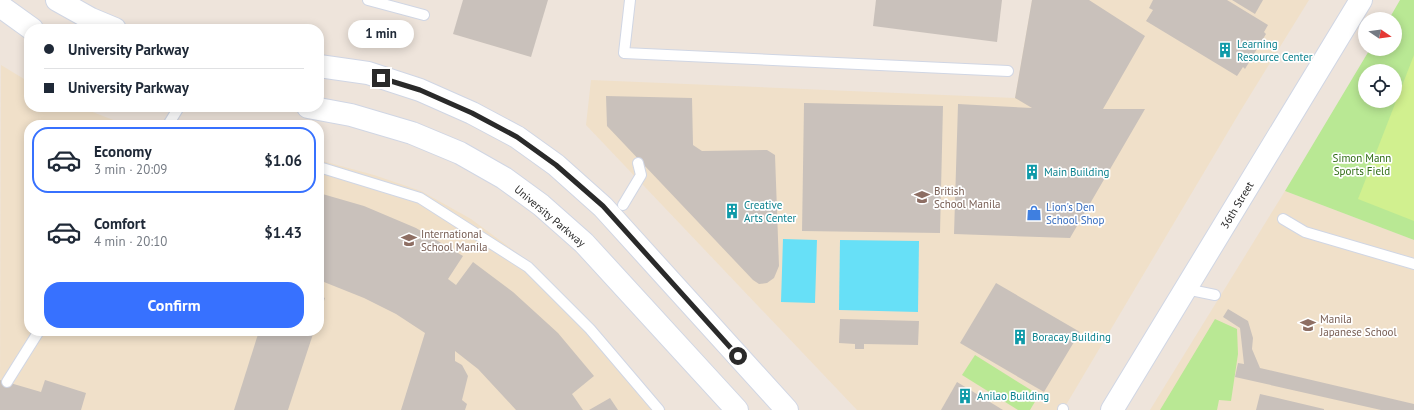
<!DOCTYPE html>
<meta charset="utf-8">
<style>
:root{--surface:#fff;--page:#f2f2f3;--text:#1f2937;--muted:#747a83;--line:#e0e1e3;--accent:#3771ff}
body{margin:0;font-family:"PT Sans",sans-serif;background:var(--page);color:var(--text);height:100vh;display:flex;flex-direction:column;font-size:15px;white-space:nowrap}
*{box-sizing:border-box;margin:0}
p{font-size:13px;color:var(--muted)}
.icon{flex:none;width:22px;height:22px;fill:none;stroke:currentColor;stroke-width:2;stroke-linecap:round;stroke-linejoin:round}
.map{position:relative;flex:1;overflow:hidden}
.panel{position:absolute;left:24px;top:120px;width:300px;height:216px;display:flex;flex-direction:column;background:var(--surface);border-radius:16px;box-shadow:0 2px 10px #0003}
.panel>*{flex:none}
.guide{position:absolute;left:24px;top:24px;width:300px;height:88px;border-radius:16px;box-shadow:0 2px 10px #0003;display:grid;align-content:center;height:88px;padding:0 20px;background:var(--surface)}
.needle{width:26px;rotate:103deg}
.buttons{position:absolute;left:1358px;top:12px;display:grid;gap:8px}
.buttons a{display:grid;place-items:center;width:44px;height:44px;border-radius:50%;background:var(--surface);box-shadow:0 2px 10px #0003;font-size:20px}
.end{position:absolute;width:18px;height:18px;margin:-9px;border:5px solid #2a2a2a;background:#fff;box-shadow:0 0 0 2px #fff}
.from{border-radius:50%}
.bubble{position:absolute;height:28px;border-radius:14px;background:var(--surface);box-shadow:0 2px 10px #0003;font-size:13px;font-weight:600;line-height:28px;text-align:center}
.guide b{display:flex;align-items:center;gap:14px;height:38px;font-size:15px}
.guide b+b{border-top:1px solid var(--line)}
.guide i{width:10px;height:10px;background:var(--text)}
ul{padding:7px 0 0;list-style:none}
li{display:flex;align-items:center;gap:12px;height:66px;margin:0 8px 6px;padding:0 12px;border:2px solid transparent;border-radius:16px}
li div{flex:1}
li b{display:block;font-size:15px}
li em{font-style:normal;font-weight:600}
li.selected{border-color:var(--accent)}
li>.icon{width:36px;height:36px;stroke-width:1.5}
.primary-button{display:flex;gap:8px;margin-top:auto;padding:8px 20px}
.primary-button a{flex:1;height:46px;border-radius:16px;background:var(--accent);color:#fff;font-size:16px;font-weight:600;line-height:46px;text-align:center}
.map>svg:first-child{display:block}
.education{fill:#f0e0c9}
.green{fill:#b9e894;fill-rule:evenodd}
.pitch{fill:#d1f08f}
.water{fill:#67e0f7}
.building{fill:#c9c1bb}
.lines{fill:none;stroke-linecap:round;stroke-linejoin:round}
.lane-casing{stroke:#d0d6e4;stroke-width:12}
.secondary-casing{stroke:#d0d6e4;stroke-width:24}
.lane{stroke:#fff;stroke-width:10}
.secondary{stroke:#fff;stroke-width:22}
.route{stroke:#2a2a2a;stroke-width:5}
.labels{text-anchor:middle;dominant-baseline:central;stroke-width:3.5;stroke-linejoin:round;paint-order:stroke}
.culture-label{font-size:11px;fill:#0d838f;stroke:#fff;text-anchor:start}
.park-label{font-size:11px;fill:#306d15;stroke:#fff}
.education-label{font-size:11px;fill:#785e54;stroke:#fff;text-anchor:start}
.street-label{font-size:11px;fill:#2a2a2a;stroke:#fff}
.shop-label{font-size:11px;fill:#366cbe;stroke:#fff;text-anchor:start}
</style>
<div class="map">
<svg width="1414" height="410" viewBox="0 0 1414 410">
<rect width="100%" height="100%" fill="#eee4db"/>
<g class="education">
<polygon points="1032,0 1309,0 1241,110 1063,410 857,410 586,125 591,80 1015,98"/>
<polygon points="1,65 29,82 29,107 80,107 126,125 29,125 29,331 319,331 319,160 374,175 421,191 471,219 528,261 592,326 666,410 0,410"/>
<polygon points="1285,191 1414,240 1414,410 1150,410"/>
</g>
<g class="green">
<path d="M1400 0H1414V240L1285 191 1370 49H1395V19H1389ZM1365 71H1395V101H1365Z"/>
<polygon points="1215,319 1237,329 1238,354 1231,401 1219,400 1217,410 1160,410"/>
<polygon points="975,355 1039,395 1030,410 1018,410 962,375"/>
</g>
<polygon class="pitch" points="1414,55 1414,221 1358,199"/>
<g class="water">
<polygon points="783,239 817,240 815,303 781,302"/>
<polygon points="840,240 919,241 918,312 839,310"/>
</g>
<g class="building">
<polygon points="463,0 548,0 531,57 453,34"/>
<polygon points="876,0 1002,0 997,42 873,26"/>
<polygon points="1032,0 1089,0 1145,36 1103,109 1145,109 1070,238 954,234 958,104 1032,108 1015,98"/>
<polygon points="1153,0 1227,0 1268,25 1264,32 1266,34 1245,69 1243,67 1237,76 1146,21 1153,10 1149,8"/>
<polygon points="1232,0 1263,0 1255,14"/>
<polygon points="606,96 692,98 693,145 702,151 767,150 775,155 779,266 774,278 767,283 759,284 753,280 607,126"/>
<polygon points="804,103 943,106 940,233 802,231"/>
<polygon points="319,193 364,206 416,228 463,256 448,279 456,285 473,262 513,292 558,333 594,376 572,394 583,410 516,410 478,369 455,351 455,361 462,365 468,376 462,400 467,404 465,410 401,410 425,333 396,314 364,298 319,280"/>
<polygon points="996,283 1080,332 1044,392 960,343"/>
<polygon points="319,295 325,298 319,316"/>
<polygon points="1228,309 1248,321 1253,338 1252,349 1260,368 1414,404 1414,410 1381,410 1235,377 1238,363 1244,364 1240,328 1223,317"/>
<polygon points="840,319 919,321 918,345 864,344 864,349 855,349 855,344 839,343"/>
<polygon points="259,331 314,331 288,410 234,410"/>
<polygon points="0,380 41,392 45,380 86,393 81,410 0,410"/>
<polygon points="957,382 1003,410 941,410"/>
<polygon points="1260,394 1324,409 1324,410 1256,410"/>
<polygon points="610,398 618,410 589,410"/>
</g>
<g class="lines">
<defs>
<g id="lane">
<polyline points="368,0 424,15"/>
<polyline points="630,0 624,53 1008,71"/>
<polyline points="168,125 179,107"/>
<polyline points="319,167 420,198 528,267 590,329 659,410"/>
<polyline points="623,205 641,175 638,163"/>
<polyline points="1283,219 1305,232 1414,264"/>
<polyline points="1186,289 1215,295"/>
<polyline points="7,382 39,331"/>
<polyline points="1063,409 1063,410"/>
</g>
<g id="secondary">
<polyline points="57,0 91,19 115,29"/>
<polyline points="0,6 32,29"/>
<polyline points="319,66 368,73 420,90 472,113 517,137 556,165 603,207 787,410"/>
<polyline points="308,107 351,115 412,133 460,153 504,178 541,205 584,243 737,410"/>
<polyline points="1112,410 1361,0"/>
</g>
</defs>
<use href="#lane" class="lane-casing"/>
<use href="#secondary" class="secondary-casing"/>
<use href="#lane" class="lane"/>
<use href="#secondary" class="secondary"/>
</g>
<g class="lines">
<polyline class="route" points="381,78 420,90 472,113 517,137 556,165 603,206 738,356"/>
</g>
<defs>
<symbol id="building-bare" viewBox="-9 -9 18 18"><path d="M-4-6H4V6H1V3H-1V6H-4ZM-2.5-4.3h1.7v1.8h-1.7ZM.8-4.3h1.7v1.8H.8ZM-2.5-1h1.7V.8h-1.7ZM.8-1h1.7V.8H.8Z" fill="#0f9aa8" stroke="#fff" stroke-width="2.5" paint-order="stroke"/></symbol>
<symbol id="school-bare" viewBox="-9 -9 18 18"><path d="M0-5L7-2L0 1L-7-2ZM-4 1L0 2.5L4 1V4Q0 6-4 4Z" fill="#8d6e63" stroke="#fff" stroke-width="2.5" paint-order="stroke"/></symbol>
<symbol id="shop-bare" viewBox="-9 -9 18 18"><path d="M-5-2.5h2.3a2.7 3.5 0 0 1 5.4 0H5L5.5 6h-11ZM-1.5-2.5h3a1.5 2.3 0 0 0-3 0Z" fill="#3f7fe0" stroke="#fff" stroke-width="2.5" paint-order="stroke"/></symbol>
</defs>
<g fill-rule="evenodd">
<use href="#building-bare" x="1214" y="39" width="22" height="22"/>
<use href="#building-bare" x="1021" y="161" width="22" height="22"/>
<use href="#school-bare" x="911" y="186" width="22" height="22"/>
<use href="#building-bare" x="721" y="200" width="22" height="22"/>
<use href="#shop-bare" x="1023" y="202" width="22" height="22"/>
<use href="#school-bare" x="398" y="229" width="22" height="22"/>
<use href="#school-bare" x="1297" y="314" width="22" height="22"/>
<use href="#building-bare" x="1009" y="326" width="22" height="22"/>
<use href="#building-bare" x="954" y="385" width="22" height="22"/>
</g>
<g class="labels">
<g class="culture-label">
<text x="1237" y="44">Learning<tspan x="1237" dy="13">Resource Center</tspan></text>
<text x="1044" y="172">Main Building</text>
<text x="744" y="205">Creative<tspan x="744" dy="13">Arts Center</tspan></text>
<text x="1032" y="337">Boracay Building</text>
<text x="977" y="396">Anilao Building</text>
</g>
<g class="park-label">
<text x="1362" y="158">Simon Mann<tspan x="1362" dy="13">Sports Field</tspan></text>
</g>
<g class="education-label">
<text x="934" y="191">British<tspan x="934" dy="13">School Manila</tspan></text>
<text x="421" y="234">International<tspan x="421" dy="13">School Manila</tspan></text>
<text x="1320" y="319">Manila<tspan x="1320" dy="13">Japanese School</tspan></text>
</g>
<g class="street-label">
<text transform="translate(1237 205) rotate(-59)">36th Street</text>
<text transform="translate(550 216) rotate(40)">University Parkway</text>
</g>
<g class="shop-label">
<text x="1046" y="207">Lion's Den<tspan x="1046" dy="13">School Shop</tspan></text>
</g>
</g>
</svg>
<div class="buttons">
<a><svg class="needle" viewBox="-14 -14 28 28"><path d="M0-13l5 13h-10z" fill="#e53935"/><path d="M0 13l5-13h-10z" fill="#747a83"/></svg></a>
<a><svg class="icon" aria-label="locate" viewBox="0 0 24 24"><circle cx="12" cy="12" r="6"/><path d="M12 2v4M12 18v4M2 12h4M18 12h4"/></svg></a>
</div>
<i class="end from" style="left:738px;top:356px"></i>
<i class="end" style="left:381px;top:78px"></i>
<div class="bubble" style="left:348px;top:20px;width:66px">1 min</div>
<div class="guide">
<b><i class="from"></i>University Parkway</b>
<b><i></i>University Parkway</b>
</div>
<section class="panel">
<ul>
<li class="selected"><svg class="icon" aria-label="car" viewBox="0 0 24 24"><path d="M5 17H2v-5l4-1 3-4h7l3 4 3 1v5h-3M9 17h6M6 11h13"/><circle cx="7" cy="17" r="2"/><circle cx="17" cy="17" r="2"/></svg><div><b>Economy</b><p>3 min · 20:09</p></div><em>$1.06</em></li>
<li><svg class="icon" aria-label="car" viewBox="0 0 24 24"><path d="M5 17H2v-5l4-1 3-4h7l3 4 3 1v5h-3M9 17h6M6 11h13"/><circle cx="7" cy="17" r="2"/><circle cx="17" cy="17" r="2"/></svg><div><b>Comfort</b><p>4 min · 20:10</p></div><em>$1.43</em></li>
</ul>
<div class="primary-button"><a>Confirm</a></div>
</section>
</div>
